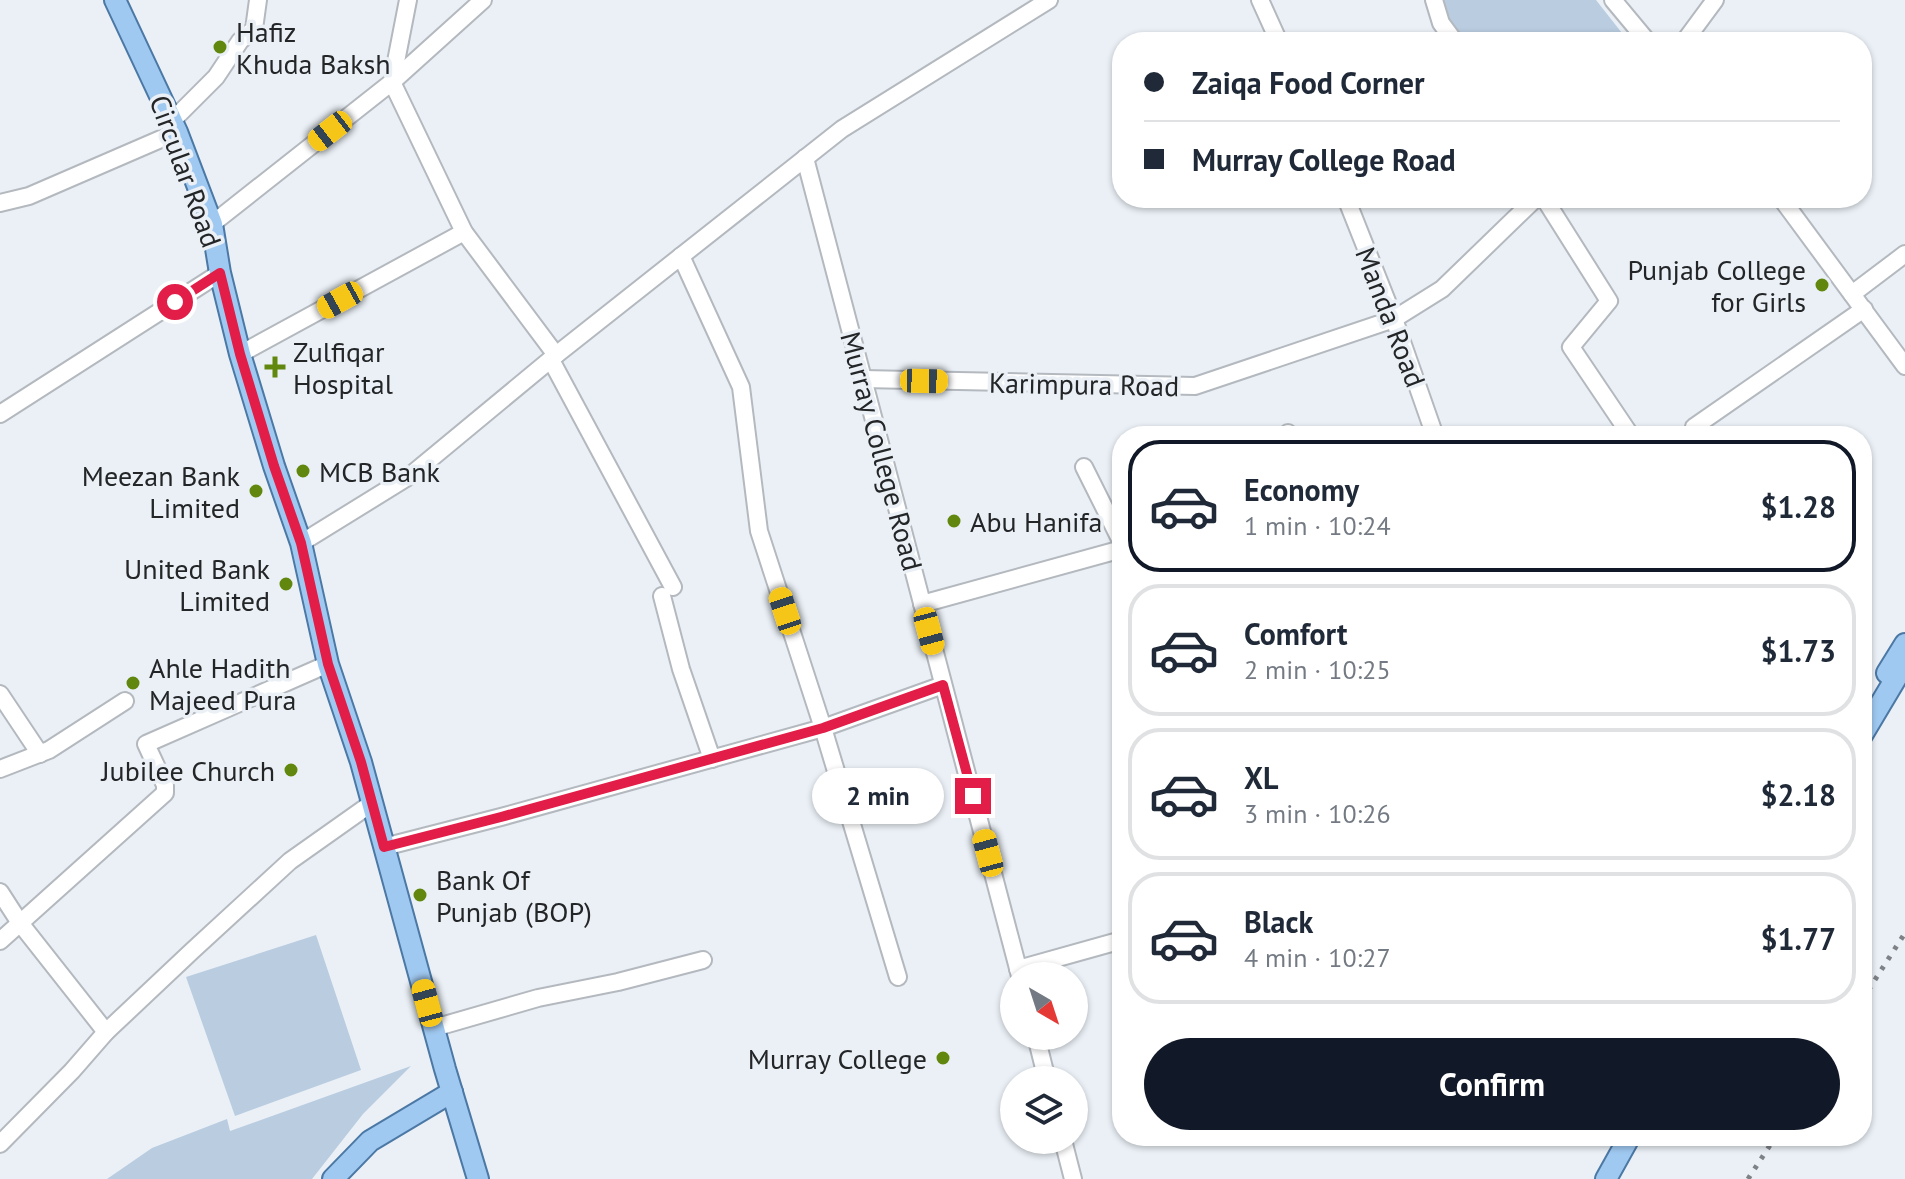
<!DOCTYPE html>
<meta charset="utf-8">
<style>
:root{--surface:#fff;--page:#f2f2f3;--text:#1f2937;--muted:#747a83;--line:#e0e1e3;--accent:#111827}
body{margin:0;font-family:"PT Sans",sans-serif;background:var(--page);color:var(--text);height:100vh;display:flex;flex-direction:column;font-size:30px;white-space:nowrap}
*{box-sizing:border-box;margin:0}
p{font-size:26px;color:var(--muted)}
.icon{flex:none;width:44px;height:44px;fill:none;stroke:currentColor;stroke-width:2;stroke-linecap:round;stroke-linejoin:round}
.map{position:relative;flex:1;overflow:hidden}
.details{position:absolute;left:1112px;top:426px;width:760px;height:720px;display:flex;flex-direction:column;background:var(--surface);border-radius:32px;box-shadow:0 2px 6px #0004}
.details>*{flex:none}
.hud{position:absolute;left:1112px;top:32px;width:760px;height:176px;border-radius:32px;box-shadow:0 2px 6px #0004;display:grid;align-content:center;height:176px;padding:0 32px;background:var(--surface)}
.needle{width:52px;rotate:141deg}
.controls{position:absolute;left:1000px;top:962px;display:grid;gap:16px}
.controls a{display:grid;place-items:center;width:88px;height:88px;border-radius:50%;background:var(--surface);box-shadow:0 2px 6px #0004;font-size:40px}
.end{position:absolute;width:36px;height:36px;margin:-18px;border:10px solid #e11d48;background:#fff;box-shadow:0 0 0 4px #fff}
.from{border-radius:50%}
.bubble{position:absolute;height:56px;border-radius:28px;background:var(--surface);box-shadow:0 2px 6px #0004;font-size:26px;font-weight:600;line-height:56px;text-align:center}
.car{position:absolute;width:24px;height:48px;margin:-24px -12px;border-radius:10px;box-shadow:0 0 6px 2px #0007;background:linear-gradient(#f5c518 24%,#345 0 40%,#f5c518 0 76%,#345 0 86%,#f5c518 0)}
.hud b{display:flex;align-items:center;gap:28px;height:76px;font-size:30px}
.hud b+b{border-top:2px solid var(--line)}
.hud i{width:20px;height:20px;background:var(--text)}
ul{padding:14px 0 0;list-style:none}
li{display:flex;align-items:center;gap:24px;height:132px;margin:0 16px 12px;padding:0 16px;border:4px solid var(--line);border-radius:32px}
li div{flex:1}
li b{display:block;font-size:30px}
li em{font-style:normal;font-weight:600}
li.current{border-color:var(--accent)}
li>.icon{width:72px;height:72px;stroke-width:1.5}
.button{display:flex;gap:16px;margin-top:auto;padding:16px 32px}
.button a{flex:1;height:92px;border-radius:48px;background:var(--accent);color:#fff;font-size:32px;font-weight:600;line-height:92px;text-align:center}
.map>svg:first-child{display:block}
.green{fill:#b9cce0}
.lines{fill:none;stroke-linecap:round;stroke-linejoin:round}
.minor-casing{stroke:#b4b9bf;stroke-width:20}
.major-casing{stroke:#4b78a4;stroke-width:24}
.minor{stroke:#fff;stroke-width:16}
.major{stroke:#a0c9f1;stroke-width:20}
.rail{stroke:#7e8286;stroke-width:5;stroke-dasharray:4 8;stroke-linecap:butt}
.route{stroke:#e11d48;stroke-width:10}
.poi-dot{fill:#61870e;stroke:#eaf0f6;stroke-width:3}
.labels{text-anchor:middle;dominant-baseline:central;stroke-width:7;stroke-linejoin:round;paint-order:stroke}
.poi-label{font-size:28px;fill:#232527;stroke:#eaf0f6;text-anchor:start}
.street-label{font-size:28px;fill:#232527;stroke:#eaf0f6}
</style>
<div class="map">
<svg width="1905" height="1179" viewBox="0 0 1905 1179">
<rect width="100%" height="100%" fill="#eaf0f6"/>
<g class="green">
<polygon points="1434,0 1596,0 1629,42 1455,42"/>
<polygon points="316,935 361,1070 235,1116 186,977"/>
<polygon points="411,1066 363,1114 312,1179 107,1179 152,1148 227,1119 230,1131"/>
</g>
<g class="lines">
<defs>
<g id="minor">
<polyline points="408,0 392,82 464,232 556,355"/>
<polyline points="1260,0 1279,42"/>
<polyline points="1434,0 1441,23 1455,42"/>
<polyline points="1613,0 1648,42"/>
<polyline points="1684,42 1715,0"/>
<polyline points="172,121 216,77 240,41 254,29 258,0"/>
<polyline points="805,158 1020,976"/>
<polyline points="1346,198 1394,319 1435,436"/>
<polyline points="1544,198 1609,301 1571,347 1631,436"/>
<polyline points="1781,198 1905,366"/>
<polyline points="0,203 29,196 177,132"/>
<polyline points="212,224 392,82 483,0"/>
<polyline points="681,256 741,387 759,531 823,728 898,977"/>
<polyline points="1852,294 1905,254"/>
<polyline points="240,354 464,232"/>
<polyline points="551,360 673,587"/>
<polyline points="863,379 1195,386 1394,319 1442,289 1536,198"/>
<polyline points="0,414 220,273"/>
<polyline points="1694,427 1864,309"/>
<polyline points="1285,436 1288,433"/>
<polyline points="1084,467 1122,543"/>
<polyline points="301,543 411,475 556,355 842,129 1049,0"/>
<polyline points="662,596 681,669 712,759"/>
<polyline points="922,604 1122,549"/>
<polyline points="0,694 40,754"/>
<polyline points="0,769 49,750 125,701"/>
<polyline points="384,847 501,817 823,728 943,685"/>
<polyline points="0,892 20,923 106,1032"/>
<polyline points="0,941 165,793 165,785 146,744 328,664"/>
<polyline points="1018,969 1122,940"/>
<polyline points="434,1028 538,998 618,982 703,960"/>
<polyline points="1036,1036 1047,1080"/>
<polyline points="1063,1140 1073,1179"/>
<polyline points="0,1144 72,1071 106,1032 192,951 290,861 372,803"/>
</g>
<g id="major">
<polyline points="115,0 177,132 212,224 220,273 240,354 274,466 301,543 328,664 361,762 445,1069 478,1179"/>
<polyline points="1887,673 1905,644"/>
<polyline points="1862,735 1905,663"/>
<polyline points="333,1179 370,1141 452,1092"/>
<polyline points="1606,1179 1630,1136"/>
</g>
</defs>
<use href="#minor" class="minor-casing"/>
<use href="#major" class="major-casing"/>
<use href="#minor" class="minor"/>
<use href="#major" class="major"/>
<g class="rail">
<polyline points="1862,1000 1905,933"/>
<polyline points="1748,1179 1776,1136"/>
</g>
</g>
<g class="lines">
<polyline class="route" points="175,302 220,273 240,354 274,466 301,543 328,664 361,762 384,847 501,817 823,728 943,685 973,796"/>
</g>
<g class="poi-dot">
<circle cx="220" cy="47" r="8"/>
<circle cx="1822" cy="285" r="8"/>
<path d="M271 355h8v8h8v8h-8v8h-8v-8h-8v-8h8z"/>
<circle cx="303" cy="471" r="8"/>
<circle cx="256" cy="491" r="8"/>
<circle cx="954" cy="521" r="8"/>
<circle cx="286" cy="584" r="8"/>
<circle cx="133" cy="683" r="8"/>
<circle cx="291" cy="770" r="8"/>
<circle cx="420" cy="895" r="8"/>
<circle cx="943" cy="1058" r="8"/>
</g>
<g class="labels">
<g class="poi-label">
<text x="236" y="31">Hafiz<tspan x="236" dy="32">Khuda Baksh</tspan></text>
<text x="1806" y="269" text-anchor="end">Punjab College<tspan x="1806" dy="32">for Girls</tspan></text>
<text x="293" y="351">Zulfiqar<tspan x="293" dy="32">Hospital</tspan></text>
<text x="319" y="471">MCB Bank</text>
<text x="240" y="475" text-anchor="end">Meezan Bank<tspan x="240" dy="32">Limited</tspan></text>
<text x="970" y="521">Abu Hanifa</text>
<text x="270" y="568" text-anchor="end">United Bank<tspan x="270" dy="32">Limited</tspan></text>
<text x="149" y="667">Ahle Hadith<tspan x="149" dy="32">Majeed Pura</tspan></text>
<text x="275" y="770" text-anchor="end">Jubilee Church</text>
<text x="436" y="879">Bank Of<tspan x="436" dy="32">Punjab (BOP)</tspan></text>
<text x="927" y="1058" text-anchor="end">Murray College</text>
</g>
<g class="street-label">
<text transform="translate(186 171) rotate(70)">Circular Road</text>
<text transform="translate(1391 317) rotate(69)">Manda Road</text>
<text transform="translate(1084 384) rotate(1)">Karimpura Road</text>
<text transform="translate(882 451) rotate(75)">Murray College Road</text>
</g>
</g>
</svg>
<div class="controls">
<a><svg class="needle" viewBox="-14 -14 28 28"><path d="M0-13l5 13h-10z" fill="#e53935"/><path d="M0 13l5-13h-10z" fill="#747a83"/></svg></a>
<a><svg class="icon" aria-label="layers" viewBox="0 0 24 24"><path d="M12 4l9 5-9 5-9-5zM3 14l9 5 9-5"/></svg></a>
</div>
<i class="end from" style="left:175px;top:302px"></i>
<i class="end" style="left:973px;top:796px"></i>
<div class="bubble" style="left:812px;top:768px;width:132px">2 min</div>
<i class="car" style="left:330px;top:131px;rotate:232deg"></i>
<i class="car" style="left:340px;top:300px;rotate:241deg"></i>
<i class="car" style="left:924px;top:381px;rotate:91deg"></i>
<i class="car" style="left:785px;top:611px;rotate:342deg"></i>
<i class="car" style="left:929px;top:631px;rotate:165deg"></i>
<i class="car" style="left:988px;top:853px;rotate:345deg"></i>
<i class="car" style="left:427px;top:1003px;rotate:345deg"></i>
<div class="hud">
<b><i class="from"></i>Zaiqa Food Corner</b>
<b><i></i>Murray College Road</b>
</div>
<section class="details">
<ul>
<li class="current"><svg class="icon" aria-label="car" viewBox="0 0 24 24"><path d="M5 17H2v-5l4-1 3-4h7l3 4 3 1v5h-3M9 17h6M6 11h13"/><circle cx="7" cy="17" r="2"/><circle cx="17" cy="17" r="2"/></svg><div><b>Economy</b><p>1 min · 10:24</p></div><em>$1.28</em></li>
<li><svg class="icon" aria-label="car" viewBox="0 0 24 24"><path d="M5 17H2v-5l4-1 3-4h7l3 4 3 1v5h-3M9 17h6M6 11h13"/><circle cx="7" cy="17" r="2"/><circle cx="17" cy="17" r="2"/></svg><div><b>Comfort</b><p>2 min · 10:25</p></div><em>$1.73</em></li>
<li><svg class="icon" aria-label="car" viewBox="0 0 24 24"><path d="M5 17H2v-5l4-1 3-4h7l3 4 3 1v5h-3M9 17h6M6 11h13"/><circle cx="7" cy="17" r="2"/><circle cx="17" cy="17" r="2"/></svg><div><b>XL</b><p>3 min · 10:26</p></div><em>$2.18</em></li>
<li><svg class="icon" aria-label="car" viewBox="0 0 24 24"><path d="M5 17H2v-5l4-1 3-4h7l3 4 3 1v5h-3M9 17h6M6 11h13"/><circle cx="7" cy="17" r="2"/><circle cx="17" cy="17" r="2"/></svg><div><b>Black</b><p>4 min · 10:27</p></div><em>$1.77</em></li>
</ul>
<div class="button"><a>Confirm</a></div>
</section>
</div>
